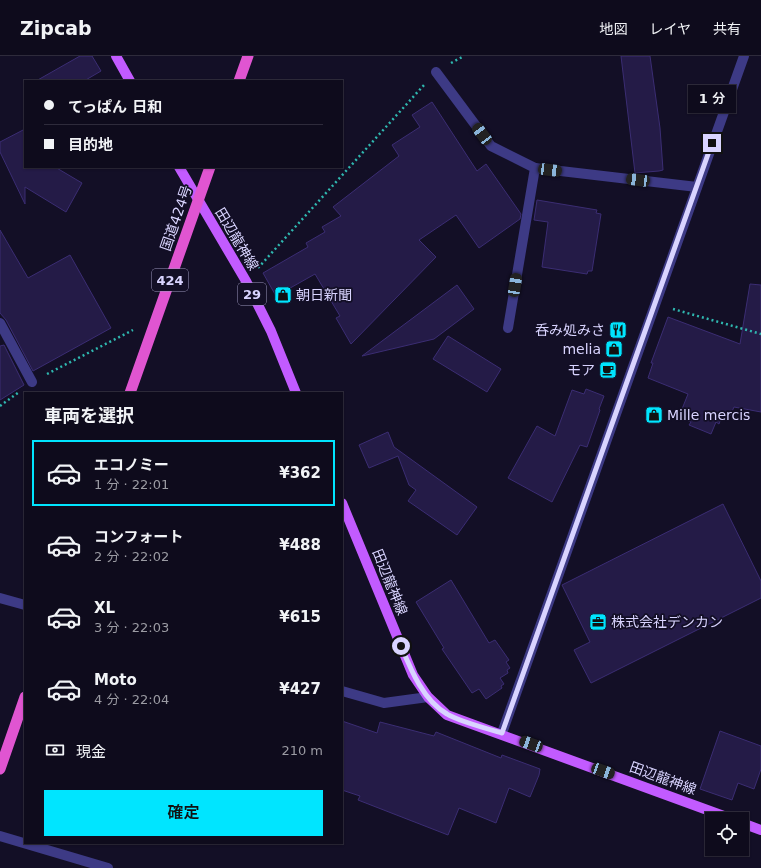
<!DOCTYPE html>
<html lang="ja">
<meta charset="utf-8">
<style>
:root{--surface:#0e0b1c;--page:#1c1929;--text:#f1f3f6;--muted:#9b9ba3;--line:#2e2b3b;--accent:#00e5ff}
body{margin:0;font-family:"DejaVu Sans","Noto Sans JP",sans-serif;background:var(--page);color:var(--text);height:100vh;display:flex;flex-direction:column;font-size:15px;white-space:nowrap}
*{box-sizing:border-box;margin:0}
p{font-size:13px;color:var(--muted)}
.icon{flex:none;width:22px;height:22px;fill:none;stroke:currentColor;stroke-width:2;stroke-linecap:round;stroke-linejoin:round}
.map{position:relative;flex:1;overflow:hidden}
.sheet{position:absolute;left:24px;top:336px;width:319px;height:452px;display:flex;flex-direction:column;background:var(--surface);border-radius:0px;box-shadow:0 1px 3px #0004,0 0 0 1px var(--line)}
.sheet>*{flex:none}
.guide{position:absolute;left:24px;top:24px;width:319px;height:88px;border-radius:0px;box-shadow:0 1px 3px #0004,0 0 0 1px var(--line);display:grid;align-content:center;height:88px;padding:0 20px;background:var(--surface)}
.buttons{position:absolute;left:705px;top:756px;display:grid;gap:8px}
.buttons a{display:grid;place-items:center;width:44px;height:44px;border-radius:0px;background:var(--surface);box-shadow:0 1px 3px #0004,0 0 0 1px var(--line);font-size:20px}
.end{position:absolute;width:18px;height:18px;margin:-9px;border:5px solid #d9d4ff;background:#111;box-shadow:0 0 0 2px #111}
.from{border-radius:50%}
.bubble{position:absolute;height:28px;border-radius:0px;background:var(--surface);box-shadow:0 1px 3px #0004,0 0 0 1px var(--line);font-size:13px;font-weight:600;line-height:28px;text-align:center}
.car{position:absolute;width:12px;height:24px;margin:-12px -6px;border-radius:5px;box-shadow:0 0 3px 1px #0007;background:linear-gradient(#222 24%,#8ab4d8 0 40%,#222 0 76%,#8ab4d8 0 86%,#222 0)}
.guide b{display:flex;align-items:center;gap:14px;height:38px;font-size:15px}
.guide b+b{border-top:1px solid var(--line)}
.guide i{width:10px;height:10px;background:var(--text)}
ul{padding:0;list-style:none}
li{display:flex;align-items:center;gap:12px;height:66px;margin:0 8px 6px;padding:0 12px;border:2px solid transparent;border-radius:0px}
li div{flex:1}
li b{display:block;font-size:15px}
li em{font-style:normal;font-weight:600}
li.current{border-color:var(--accent)}
li>.icon{width:36px;height:36px;stroke-width:1.5}
h2{padding:0 20px;font-size:18px;line-height:48px}
.pay{display:flex;align-items:center;gap:10px;height:44px;padding:0 20px;font-size:15px}
.pay p{margin-inline-start:auto}
.action{display:flex;gap:8px;margin-top:auto;padding:8px 20px}
.action a{flex:1;height:46px;border-radius:0px;background:var(--accent);color:#111;font-size:16px;font-weight:600;line-height:46px;text-align:center}
header{display:flex;align-items:center;gap:24px;box-sizing:border-box;height:56px;padding:0 20px;background:var(--surface);border-bottom:1px solid var(--line)}
header strong{font-size:19px}
nav{display:flex;gap:22px;margin-inline-start:auto;font-size:14px}
.map>svg:first-child{display:block}
.building{fill:#241b47;stroke:#3b2d73}
.lines{fill:none;stroke-linecap:round;stroke-linejoin:round}
.path{stroke:#2fb8b0;stroke-width:2.5;stroke-dasharray:2 3;stroke-linecap:butt}
.service{stroke:#3d3a85;stroke-width:10}
.minor{stroke:#3d3a85;stroke-width:10}
.primary{stroke:#c25bff;stroke-width:10}
.trunk{stroke:#e055d1;stroke-width:11}
.route{stroke:#d9d4ff;stroke-width:5}
.labels{text-anchor:middle;dominant-baseline:central;stroke-width:3.5;stroke-linejoin:round;paint-order:stroke}
.shield{fill:#130f26;stroke:#9e99be;stroke-width:1}
.shield-label{font-size:13px;font-weight:bold;fill:#d9d4ff}
.street-label{font-size:14px;fill:#d9d4ff;stroke:#130f26}
.poi-label{font-size:14px;fill:#d9d4ff;stroke:#130f26;text-anchor:start}
</style>
<header>
<strong>Zipcab</strong>
<nav><a>地図</a><a>レイヤ</a><a>共有</a></nav>
</header>
<div class="map">
<svg width="761" height="812" viewBox="0 0 761 812">
<rect width="100%" height="100%" fill="#130f26"/>
<g class="building">
<polygon points="80,0 92,0 101,15 84,25 36,25"/>
<polygon points="621,0 650,0 660,72 663,114 659,115 635,117"/>
<polygon points="432,46 477,115 486,108 521,158 520,163 479,192 456,159 419,184 436,201 351,288 336,262 340,260 315,218 276,240 263,217 308,191 306,187 325,176 322,171 341,160 333,151 399,100 392,89 420,71 412,59"/>
<polygon points="25,73 25,111 55,111 82,127 66,156 25,131 25,148 0,96 0,86"/>
<polygon points="537,144 597,154 596,157 601,158 592,215 588,215 587,218 542,211 548,166 534,164"/>
<polygon points="0,174 28,222 70,199 111,272 33,315 6,264 0,257"/>
<polygon points="750,228 761,229 761,356 734,351 730,360 723,357 719,368 716,366 711,378 689,369 691,366 684,363 686,360 680,358 688,338 648,322 653,307 651,307 668,261 740,288"/>
<polygon points="457,229 474,253 434,283 362,300"/>
<polygon points="448,280 501,313 487,336 433,303"/>
<polygon points="4,289 24,329 0,344 0,290"/>
<polygon points="586,333 604,340 599,353 600,354 587,391 580,389 552,446 508,422 537,370 555,380 572,334 584,338"/>
<polygon points="388,376 394,391 477,451 457,479 408,445 416,434 409,429 398,400 369,412 359,389"/>
<polygon points="723,448 761,525 761,542 591,627 574,594 590,586 562,529"/>
<polygon points="451,524 489,587 495,584 509,604 506,606 510,612 507,614 508,617 500,622 504,628 501,630 502,632 486,643 479,633 472,637 442,593 444,592 416,546"/>
<polygon points="342,665 377,677 380,666 434,680 436,676 501,702 502,699 540,713 539,719 530,741 509,732 496,767 459,752 448,779 358,744 360,740 342,734"/>
<polygon points="720,675 761,690 761,713 754,733 738,727 732,744 700,733"/>
</g>
<g class="lines">
<g class="path">
<polyline points="451,7 464,0"/>
<polyline points="258,212 424,29"/>
<polyline points="673,253 761,278"/>
<polyline points="47,318 133,274"/>
<polyline points="0,350 19,336"/>
</g>
<g class="service">
<polyline points="436,16 491,90 535,112 508,272"/>
<polyline points="0,267 32,326"/>
</g>
<g class="minor">
<polyline points="535,112 697,131"/>
<polyline points="0,542 25,549"/>
<polyline points="342,635 384,647 428,641"/>
<polyline points="502,677 744,0"/>
<polyline points="0,780 108,812"/>
</g>
<g class="primary">
<polyline points="116,0 130,25"/>
<polyline points="179,111 246,225 271,275 296,337"/>
<polyline points="342,447 413,619 428,641 447,659 732,763"/>
<polyline points="742,767 761,774"/>
</g>
<g class="trunk">
<polyline points="239,25 248,0"/>
<polyline points="130,337 210,111"/>
<polyline points="0,713 25,641"/>
</g>
</g>
<g class="lines">
<path class="route" d="M401 590C411 614 423 644 447 658 458 665 488 673 502 677L712 87"/>
</g>
<defs>
<symbol id="shop-square" viewBox="-11 -11 22 22"><rect x="-9" y="-9" width="18" height="18" rx="4" fill="#00e5ff" stroke="#130f26"/><path d="M-5-2.5h2.3a2.7 3.5 0 0 1 5.4 0H5L5.5 6h-11ZM-1.5-2.5h3a1.5 2.3 0 0 0-3 0Z" fill="#111"/></symbol>
<symbol id="restaurant-square" viewBox="-11 -11 22 22"><rect x="-9" y="-9" width="18" height="18" rx="4" fill="#00e5ff" stroke="#130f26"/><path d="M-5-6h1v4h1v-4h1v4h1v-4h1v5L-1.5 .5V6h-2V.5L-5-1ZM5-6V6H3V1.5H1.5Q1.5-4 5-6Z" fill="#111"/></symbol>
<symbol id="cafe-square" viewBox="-11 -11 22 22"><rect x="-9" y="-9" width="18" height="18" rx="4" fill="#00e5ff" stroke="#130f26"/><path d="M-5.5-4.5H6V0H3Q3 3.5 0 3.5H-2.5Q-5.5 3.5-5.5 0ZM3-3.2v2h1.7v-2ZM-6 4.5H4V6H-6Z" fill="#111"/></symbol>
<symbol id="office-square" viewBox="-11 -11 22 22"><rect x="-9" y="-9" width="18" height="18" rx="4" fill="#00e5ff" stroke="#130f26"/><path d="M-6-3h4V-5.5h4V-3h4V5H-6ZM-1-4.5V-3h2v-1.5ZM-6 0V1H6V0Z" fill="#111"/></symbol>
</defs>
<g fill-rule="evenodd">
<use href="#shop-square" x="273" y="229" width="20" height="20"/>
<use href="#restaurant-square" x="608" y="264" width="20" height="20"/>
<use href="#shop-square" x="604" y="283" width="20" height="20"/>
<use href="#cafe-square" x="598" y="304" width="20" height="20"/>
<use href="#shop-square" x="644" y="349" width="20" height="20"/>
<use href="#office-square" x="588" y="556" width="20" height="20"/>
</g>
<g class="labels">
<g class="shield">
<rect x="152" y="213" width="36" height="22" rx="3"/>
<rect x="238" y="227" width="28" height="22" rx="3"/>
</g>
<g class="shield-label">
<text x="170" y="224">424</text>
<text x="252" y="238">29</text>
</g>
<g class="street-label">
<text transform="translate(176 162) rotate(-71)">国道424号</text>
<text transform="translate(237 183) rotate(59)">田辺龍神線</text>
<text transform="translate(390 526) rotate(68)">田辺龍神線</text>
<text transform="translate(663 722) rotate(20)">田辺龍神線</text>
</g>
<g class="poi-label">
<text x="296" y="239">朝日新聞</text>
<text x="605" y="274" text-anchor="end">呑み処みさ</text>
<text x="601" y="293" text-anchor="end">melia</text>
<text x="595" y="314" text-anchor="end">モア</text>
<text x="667" y="359">Mille mercis</text>
<text x="611" y="566">株式会社デンカン</text>
</g>
</g>
</svg>
<div class="buttons">
<a><svg class="icon" aria-label="locate" viewBox="0 0 24 24"><circle cx="12" cy="12" r="6"/><path d="M12 2v4M12 18v4M2 12h4M18 12h4"/></svg></a>
</div>
<i class="end from" style="left:401px;top:590px"></i>
<i class="end" style="left:712px;top:87px"></i>
<div class="bubble" style="left:688px;top:29px;width:48px">1 分</div>
<i class="car" style="left:482px;top:78px;rotate:323deg"></i>
<i class="car" style="left:550px;top:114px;rotate:97deg"></i>
<i class="car" style="left:638px;top:124px;rotate:277deg"></i>
<i class="car" style="left:515px;top:229px;rotate:9deg"></i>
<i class="car" style="left:531px;top:688px;rotate:290deg"></i>
<i class="car" style="left:603px;top:715px;rotate:110deg"></i>
<div class="guide">
<b><i class="from"></i>てっぱん 日和</b>
<b><i></i>目的地</b>
</div>
<section class="sheet">
<h2>車両を選択</h2>
<ul>
<li class="current"><svg class="icon" aria-label="car" viewBox="0 0 24 24"><path d="M5 17H2v-5l4-1 3-4h7l3 4 3 1v5h-3M9 17h6M6 11h13"/><circle cx="7" cy="17" r="2"/><circle cx="17" cy="17" r="2"/></svg><div><b>エコノミー</b><p>1 分 · 22:01</p></div><em>¥362</em></li>
<li><svg class="icon" aria-label="car" viewBox="0 0 24 24"><path d="M5 17H2v-5l4-1 3-4h7l3 4 3 1v5h-3M9 17h6M6 11h13"/><circle cx="7" cy="17" r="2"/><circle cx="17" cy="17" r="2"/></svg><div><b>コンフォート</b><p>2 分 · 22:02</p></div><em>¥488</em></li>
<li><svg class="icon" aria-label="car" viewBox="0 0 24 24"><path d="M5 17H2v-5l4-1 3-4h7l3 4 3 1v5h-3M9 17h6M6 11h13"/><circle cx="7" cy="17" r="2"/><circle cx="17" cy="17" r="2"/></svg><div><b>XL</b><p>3 分 · 22:03</p></div><em>¥615</em></li>
<li><svg class="icon" aria-label="car" viewBox="0 0 24 24"><path d="M5 17H2v-5l4-1 3-4h7l3 4 3 1v5h-3M9 17h6M6 11h13"/><circle cx="7" cy="17" r="2"/><circle cx="17" cy="17" r="2"/></svg><div><b>Moto</b><p>4 分 · 22:04</p></div><em>¥427</em></li>
</ul>
<div class="pay"><svg class="icon" aria-label="cash" viewBox="0 0 24 24"><path d="M3 7h18v10H3z"/><circle cx="12" cy="12" r="2"/></svg>現金<p>210 m</p></div>
<div class="action"><a>確定</a></div>
</section>
</div>
